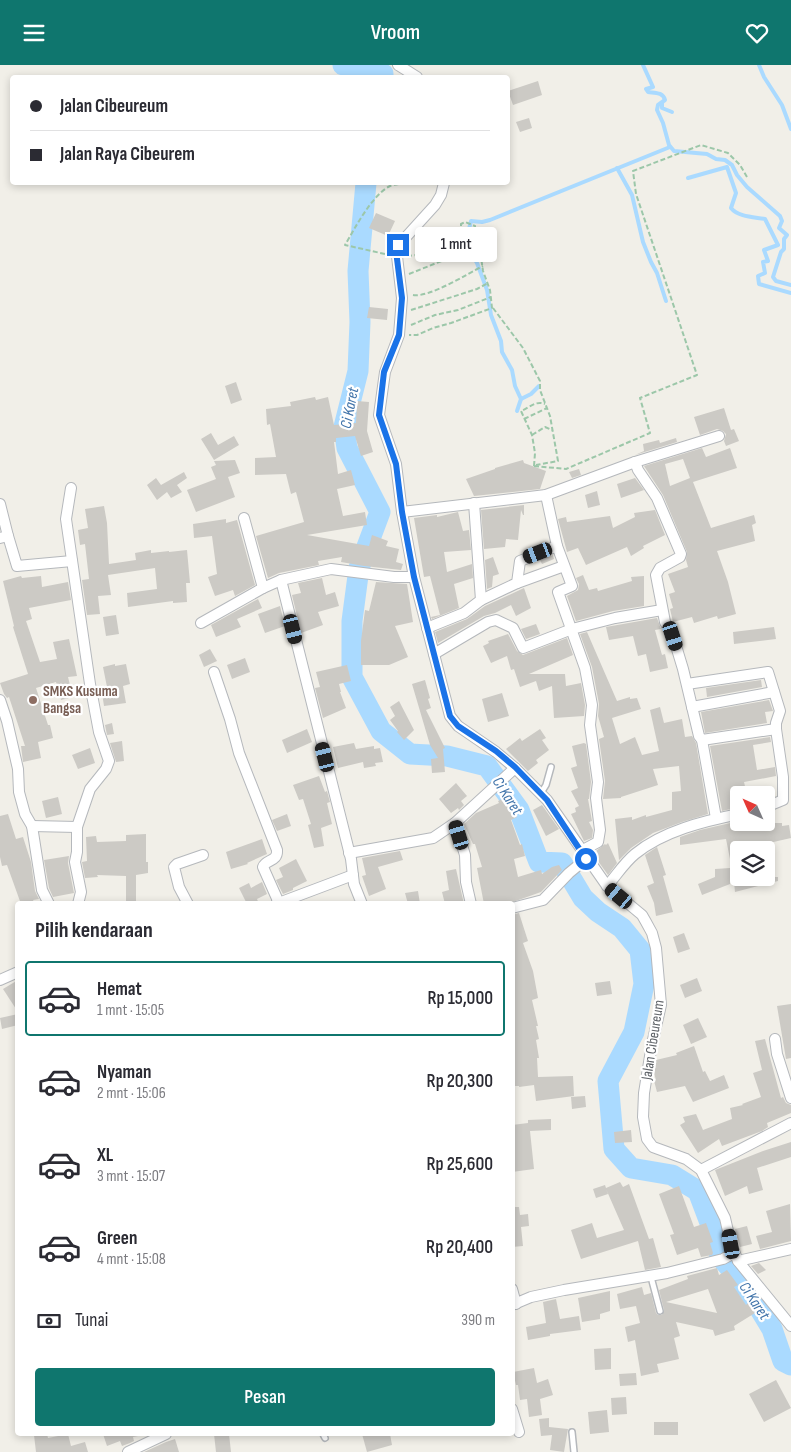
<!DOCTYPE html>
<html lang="id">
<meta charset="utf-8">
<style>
:root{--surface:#fff;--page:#f7f7f7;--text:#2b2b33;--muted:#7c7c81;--line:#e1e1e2;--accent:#0f766e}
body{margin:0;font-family:"Sofia Sans Condensed",sans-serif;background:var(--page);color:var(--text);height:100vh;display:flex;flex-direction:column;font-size:19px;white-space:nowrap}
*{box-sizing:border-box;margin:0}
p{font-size:16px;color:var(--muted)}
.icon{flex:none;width:28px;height:28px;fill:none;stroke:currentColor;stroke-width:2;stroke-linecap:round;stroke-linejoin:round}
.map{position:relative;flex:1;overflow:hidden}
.side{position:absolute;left:15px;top:836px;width:500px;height:535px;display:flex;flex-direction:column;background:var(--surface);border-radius:5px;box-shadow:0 2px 8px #0003}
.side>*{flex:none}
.hud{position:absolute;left:10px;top:10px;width:500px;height:110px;border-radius:5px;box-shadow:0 2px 8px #0003;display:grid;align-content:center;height:110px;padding:0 20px;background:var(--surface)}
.needle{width:32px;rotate:315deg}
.controls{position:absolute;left:730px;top:721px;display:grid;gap:10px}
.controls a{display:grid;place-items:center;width:45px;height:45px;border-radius:5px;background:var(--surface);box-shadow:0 2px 8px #0003;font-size:25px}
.end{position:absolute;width:22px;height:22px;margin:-11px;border:6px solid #1a73e8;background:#fff;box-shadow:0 0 0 2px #fff}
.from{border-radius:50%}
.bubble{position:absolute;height:35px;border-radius:5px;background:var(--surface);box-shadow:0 2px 8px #0003;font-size:16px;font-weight:600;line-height:35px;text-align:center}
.car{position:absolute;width:15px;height:30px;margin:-15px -8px;border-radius:6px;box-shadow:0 0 4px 1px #0007;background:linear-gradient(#222 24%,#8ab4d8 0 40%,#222 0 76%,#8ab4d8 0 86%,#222 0)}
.hud b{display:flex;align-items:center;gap:18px;height:48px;font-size:19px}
.hud b+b{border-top:1px solid var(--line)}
.hud i{width:12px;height:12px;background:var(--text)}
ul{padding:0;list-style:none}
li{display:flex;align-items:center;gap:15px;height:75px;margin:0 10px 8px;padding:0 10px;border:2px solid transparent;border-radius:5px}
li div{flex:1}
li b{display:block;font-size:19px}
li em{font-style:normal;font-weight:600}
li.current{border-color:var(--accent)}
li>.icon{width:45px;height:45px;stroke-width:1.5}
h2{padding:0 20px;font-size:22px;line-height:60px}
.pay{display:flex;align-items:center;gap:12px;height:55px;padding:0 20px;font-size:19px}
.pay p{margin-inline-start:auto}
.button{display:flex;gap:10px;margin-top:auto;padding:10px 20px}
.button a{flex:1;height:58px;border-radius:5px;background:var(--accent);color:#fff;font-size:20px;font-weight:600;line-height:58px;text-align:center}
header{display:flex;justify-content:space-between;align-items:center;height:65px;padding:0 20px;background:var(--accent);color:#fff;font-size:22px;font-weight:600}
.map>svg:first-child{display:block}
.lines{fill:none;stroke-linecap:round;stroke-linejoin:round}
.stream{stroke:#aadaff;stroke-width:4}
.river{stroke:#aadaff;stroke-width:21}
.building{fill:#cccac5;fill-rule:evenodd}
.service-casing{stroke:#b5b8bc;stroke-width:8}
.minor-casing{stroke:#b5b8bc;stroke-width:12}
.path{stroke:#9cc7a9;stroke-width:2;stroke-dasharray:5 2.5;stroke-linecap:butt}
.service{stroke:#fff;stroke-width:5}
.minor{stroke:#fff;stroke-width:10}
.route{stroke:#1a73e8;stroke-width:6}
.education-dot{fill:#8d6e63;stroke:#fff;stroke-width:2}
.labels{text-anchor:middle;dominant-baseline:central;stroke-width:4.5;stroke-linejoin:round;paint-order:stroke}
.education-label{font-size:15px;font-weight:bold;fill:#785e54;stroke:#fff;text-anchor:start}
.street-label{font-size:15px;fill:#5f6368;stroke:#fff}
.water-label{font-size:16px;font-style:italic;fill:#4174aa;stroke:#fff}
</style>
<header><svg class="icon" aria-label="menu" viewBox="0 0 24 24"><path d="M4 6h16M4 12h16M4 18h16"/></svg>Vroom<svg class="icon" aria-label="heart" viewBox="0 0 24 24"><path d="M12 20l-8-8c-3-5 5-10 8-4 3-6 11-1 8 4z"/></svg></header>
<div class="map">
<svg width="791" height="1387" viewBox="0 0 791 1387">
<rect width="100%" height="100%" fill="#f1efe8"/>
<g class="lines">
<g class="stream">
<path d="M643 0 653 22 646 24 648 27C655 28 663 27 665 35L658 40 657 45 663 58 669 80 674 86 707 89 716 94 725 95 732 100 737 110 747 122 780 151 782 156 779 163 787 170 784 174V184L781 187 773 212 776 216 791 220"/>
<polyline points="759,0 764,12 782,40 791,64"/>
<polyline points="662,38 662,43 672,47"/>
<polyline points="617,103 632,130 643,177 651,197 657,208 666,236"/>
<path d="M688 113 727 102 736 128 731 143C738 152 754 152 765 154L778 180 764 185 768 196 763 197 765 208 758 211 759 219 791 228"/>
<polyline points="521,334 515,321 512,305 502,287 501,276 491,250 487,225 477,198 468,183 467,172 471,156 482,157 490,155 670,82"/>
<polyline points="517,346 521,334 531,329 539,321"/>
</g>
<g class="river">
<polyline points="343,0 371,5 383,9 383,12"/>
<polyline points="366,118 358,206 360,257 358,306 344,362 347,383 380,447 359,503 352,556 352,612 381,666 410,689 447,691 487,701 519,745 539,797 562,798 583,833 598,847 622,863 640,885 644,919 634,967 608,1016 614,1084 631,1103 672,1110 698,1126 712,1163 720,1191 749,1226 772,1264 783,1296 791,1300"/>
</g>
</g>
<g class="building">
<polygon points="538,16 542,30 513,40 508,26"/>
<polygon points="529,53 532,63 520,67 516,57"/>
<polygon points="376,148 395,156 388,171 369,163"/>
<polygon points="369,242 388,244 387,255 367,253"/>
<polygon points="236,317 242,335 231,339 225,321"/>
<polygon points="315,332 316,335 328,332 334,360 356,358 357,336 369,337 367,366 373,387 361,391 355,371 336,373 336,377 334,377 338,409 351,405 355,420 337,424 343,451 365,447 367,460 307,470 369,481 372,470 388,476 386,481 399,484 396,497 403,499 401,505 364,501 341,497 342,492 318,496 319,500 279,508 268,513 256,471 304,457 296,427 291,429 286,409 255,410 255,393 276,392 270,359 267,360 266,344 291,341 290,337"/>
<polygon points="724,343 731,365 734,364 739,376 726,381 724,376 726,369 723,366 717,364 700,370 694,352"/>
<polygon points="211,368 218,380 234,371 239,380 214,395 201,374"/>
<polygon points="676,373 677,377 635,390 644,386 643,379 659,375 660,378"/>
<path d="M702 383 706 392 730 383 737 403 693 417 711 463 754 450 756 458 752 460 755 476 717 486 728 517 736 549 718 554 717 551 694 558 692 552 673 557 670 544 673 543 669 529 675 527 668 509 688 502 686 495 687 487 663 430 644 401ZM683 394 690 413 670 421 665 399Z"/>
<polygon points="235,395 240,408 228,412 235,432 196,447 187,425 216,414 211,402 216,400 214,396"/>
<polygon points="523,395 524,398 546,406 540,424 474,431 466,414 495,404 495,403"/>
<polygon points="579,404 581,410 572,413 569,407"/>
<polygon points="184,407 187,413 177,420 182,427 171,433 167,427 157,435 147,420 156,413 161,420"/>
<polygon points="635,413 644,425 621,433 617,419"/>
<polygon points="597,426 600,440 588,443 585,430"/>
<polygon points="524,440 524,450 523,450 521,445 518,475 506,474 505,482 484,484 481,445"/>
<polygon points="104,441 107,458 109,499 136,495 135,488 151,485 151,488 169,486 169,487 187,485 190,518 186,518 187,537 173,538 173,536 128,542 127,528 157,524 155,503 108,510 111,530 98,531 100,549 87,550 82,515 89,514 85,479 80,480 78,465 88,463 85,444"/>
<polygon points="655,445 665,470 643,481 644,483 631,491 627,482 586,500 578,483 567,487 558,454 566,452 567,457 610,451 613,463 635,452 634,448"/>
<polygon points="458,447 463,466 469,465 471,485 444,487 447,507 472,499 473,513 454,519 459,543 432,554 431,552 440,550 430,511 424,512 414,453 437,450 437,452"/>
<polygon points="226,454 226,458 237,455 255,520 235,531 233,525 215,531 208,512 217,509 212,471 194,473 193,459"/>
<polygon points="553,490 554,494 542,499 540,495"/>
<polygon points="493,492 499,509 493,511 492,522 487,524 485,495"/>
<polygon points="583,510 589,525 597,523 598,526 632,516 631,512 644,511 644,541 613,546 576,556 567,531 578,525 579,519 576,513"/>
<polygon points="21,511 22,513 41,511 42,522 68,517 71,535 29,543 32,554 26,556 40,597 57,594 53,577 69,574 77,611 68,612 73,632 61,635 56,617 36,623 48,660 50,660 53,673 38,677 41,693 23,697 21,681 25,681 9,632 7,633 4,629 0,618 28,609 13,562 14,561 3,516"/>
<polygon points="322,513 326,530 335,527 339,541 318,547 323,560 301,568 292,530 301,528 298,518"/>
<polygon points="376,517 407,519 413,557 395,561 408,592 389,600 361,600 361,576 365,545 369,546"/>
<polygon points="524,523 531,543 516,551 511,540 495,548 484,551 438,578 435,567 467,554 485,541"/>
<polygon points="258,534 262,543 237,554 241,562 216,572 211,560"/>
<polygon points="280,541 285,561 265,568 258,549"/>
<polygon points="116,550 119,569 106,571 103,552"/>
<polygon points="657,553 661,564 655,565 662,590 665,589 668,603 650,607 646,589 638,591 633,571 609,575 606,562"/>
<polygon points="536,559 540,569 526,574 521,564"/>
<polygon points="774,562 776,574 734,579 733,567"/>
<polygon points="587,567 617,636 630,632 630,634 637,633 641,644 612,653 620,679 635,672 642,690 659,686 650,645 660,642 664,658 682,654 685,672 692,671 696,678 708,749 682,757 653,768 631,783 619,795 615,754 632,752 632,755 646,750 646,752 672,745 672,727 681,726 679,701 653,704 658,720 621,732 621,733 603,734 605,716 599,674 604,672 598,651 599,639 592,602 580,569"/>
<polygon points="508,569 517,586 523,590 567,573 573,590 529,609 565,609 566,621 581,618 585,640 584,651 554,653 552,621 539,626 536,616 520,622 514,604 511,605 507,591 491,598 483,581 489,578 488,576"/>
<polygon points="210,584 217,596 204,602 199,590"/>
<polygon points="245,593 250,607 232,614 227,600"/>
<polygon points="115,599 115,601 126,599 130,619 123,621 126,638 104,641 102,628 108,627 103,602"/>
<polygon points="347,600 351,616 339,619 341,627 340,627 346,643 323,653 315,623 320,622 316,607"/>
<polygon points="425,615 430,633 428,634 431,643 426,645 445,683 443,684 445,707 432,708 431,694 438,693 430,680 412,619"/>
<polygon points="761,615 762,622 707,632 706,623"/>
<polygon points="502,628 509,651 488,657 482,634"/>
<polygon points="769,635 773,646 765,647 767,658 705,668 701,647"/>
<polygon points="399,636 414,665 404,675 397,667 398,666 390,655 395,651 390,642"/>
<polygon points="112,658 114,669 107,670 105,660"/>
<polygon points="307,664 312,677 287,688 282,675"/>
<polygon points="540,664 546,673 542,675 549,685 536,695 538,698 528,706 506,684 520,673 522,676"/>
<polygon points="770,672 771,677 753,680 757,705 775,702 776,711 744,717 747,730 739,730 739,742 722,746 710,681"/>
<polygon points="122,676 124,696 116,697 110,678"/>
<polygon points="354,678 356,684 374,681 374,684 380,683 383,697 375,698 376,701 364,703 363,697 338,703 333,682"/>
<polygon points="584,678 586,679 591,717 589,734 588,734 592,756 589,757 593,765 592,773 584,776 571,749 576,747 575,743 579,741 571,726 578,723 571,703 577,701 572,681"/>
<polygon points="90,683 95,698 78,704 72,690"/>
<polygon points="319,711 325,727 327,726 330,737 327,738 332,759 321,763 324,781 314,783 308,760 311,759 303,734 299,735 293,720"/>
<polygon points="456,718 467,731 461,736 464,740 459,745 458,743 451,748 439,734"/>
<polygon points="58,732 62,749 46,753 42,736"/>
<polygon points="507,732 517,752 511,755 520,780 522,779 525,791 514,794 518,812 541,805 542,809 552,802 559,800 562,805 541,827 507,839 484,839 477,803 482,802 475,779 473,779 464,759 476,748 499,738 498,736"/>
<polygon points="542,740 559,764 546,771 533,745"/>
<polygon points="8,749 16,774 23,772 31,797 35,826 39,834 33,835 35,839 21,839 7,800 2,801 0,792 0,751"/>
<polygon points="287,749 291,761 277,766 272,755"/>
<polygon points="739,756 739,758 782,758 782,761 789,760 791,773 769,778 771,785 739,785 739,792 730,794 726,774 680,780 680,772 700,765"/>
<polygon points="146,769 146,797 148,797 148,808 136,810 136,836 126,836 126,811 97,810 98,812 85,813 82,797 87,796 86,772 96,771 97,777 126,776 126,770"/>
<polygon points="262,774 267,789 247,798 248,799 231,804 226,787"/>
<polygon points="608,778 617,798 608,810 593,789 597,788 596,786 605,779 606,780"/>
<polygon points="657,782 666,810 663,811 673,847 656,851 654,838 647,821 654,818 645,790"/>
<polygon points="400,786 403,795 378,802 386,824 369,831 362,811 366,810 362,793"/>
<polygon points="69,791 68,798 74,828 53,832 49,823 44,795"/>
<polygon points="296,794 307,816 293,823 293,825 283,829 276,815 283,812 279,803"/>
<polygon points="730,803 730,819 702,830 698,819 715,812 715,804"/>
<polygon points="456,804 464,839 445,839 442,827 449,825 446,806"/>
<polygon points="755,812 778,812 778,816 735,827 734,817"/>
<polygon points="262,817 267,829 257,834 259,839 247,839 239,823 249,818 251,823"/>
<polygon points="418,826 420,839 408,839 405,828"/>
<polygon points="519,848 528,876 523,878 533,906 538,933 532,935 538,961 536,961 539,974 536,975 539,993 537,993 538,1012 573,1011 574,1031 536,1036 534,1020 519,1022 519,1021 512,1021 512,850"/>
<polygon points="684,868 690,884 678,888 673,872"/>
<polygon points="697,913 702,926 685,933 680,920"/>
<polygon points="18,915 18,947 3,924"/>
<polygon points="610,916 612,929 597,931 595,918"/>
<polygon points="791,939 791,993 786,994 777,941"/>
<polygon points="18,949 18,960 2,964 0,953"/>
<polygon points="698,953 707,972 691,979 683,960"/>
<polygon points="765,974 781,1033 783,1032 786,1038 791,1040 791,1048 767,1058 768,1062 762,1066 722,1081 719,1074 698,1088 680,1060 685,1057 683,1052 696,1049 703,1065 732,1054 730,1043 743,1040 742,1039 761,1032 753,1008 762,1005 755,976"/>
<polygon points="694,981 703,1007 705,1006 710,1016 724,1010 729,1023 693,1037 685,1021 657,1027 654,1016 656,1015 654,1008 656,995 677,990 676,988"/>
<polygon points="585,1031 586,1042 572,1044 571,1032"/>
<polygon points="551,1054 551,1065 530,1066 534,1104 512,1107 512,1060 528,1058 528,1055"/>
<polygon points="631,1065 632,1077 615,1078 614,1067"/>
<polygon points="791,1077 791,1092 757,1103 763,1125 749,1129 747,1121 725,1131 715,1105 763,1086"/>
<polygon points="620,1117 623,1122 629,1119 649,1174 653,1173 661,1202 645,1205 638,1176 581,1194 571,1165 592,1158 597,1173 624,1165 606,1124 608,1129 596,1133 593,1124 605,1120 606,1123"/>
<polygon points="679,1121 694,1162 706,1158 713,1177 710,1178 713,1188 712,1190 701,1192 698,1183 677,1190 670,1170 674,1169 659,1129"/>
<polygon points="790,1139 791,1176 760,1184 756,1171 772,1167 766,1146"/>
<polygon points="512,1142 519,1142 520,1150 528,1149 529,1161 521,1162 523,1181 512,1182"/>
<polygon points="747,1161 752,1179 740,1182 735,1164"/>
<polygon points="759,1198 766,1205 758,1209 751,1201"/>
<path d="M717 1203 719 1210 727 1205 738 1220 734 1222 746 1240 748 1238 755 1248 734 1261 735 1265 715 1271 713 1265 676 1257 680 1271 674 1273 679 1294 657 1299 659 1307 641 1311 635 1275 628 1277 625 1262 640 1258 636 1241 620 1244 617 1229 642 1222 644 1230 651 1228 656 1248 658 1250H662L664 1245 659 1225 688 1214 687 1211ZM708 1224 717 1248 666 1237Z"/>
<polygon points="610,1226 610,1246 600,1249 600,1254 582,1257 578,1233"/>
<polygon points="556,1234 560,1254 579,1251 581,1265 550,1269 550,1271 528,1275 526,1262 546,1258 543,1237"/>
<polygon points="611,1283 611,1304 595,1305 594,1284"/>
<polygon points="534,1303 537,1318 548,1314 553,1330 540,1334 542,1350 529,1352 527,1334 520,1335 518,1320 516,1320 513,1307"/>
<polygon points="636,1308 637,1320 620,1321 619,1309"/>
<polygon points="776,1315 791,1343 764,1357 749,1329"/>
<polygon points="626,1332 627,1349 612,1350 611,1333"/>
<polygon points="607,1345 609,1367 590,1369 588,1347"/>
<polygon points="549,1353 549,1362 568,1364 564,1387 550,1385 552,1370 541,1371 539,1354"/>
<rect x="654" y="1357" width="24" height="13"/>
<polygon points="47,1369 48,1373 68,1369 71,1381 85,1377 88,1387 36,1387 34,1370"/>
<polygon points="103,1369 138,1369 138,1371 133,1372 134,1376 130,1378 122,1381 120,1376 107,1381"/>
<polygon points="214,1369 229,1369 231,1387 216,1387"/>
<polygon points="362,1369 390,1369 392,1380 367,1387"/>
<polygon points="175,1374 179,1387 144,1387 166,1377"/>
</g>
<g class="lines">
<defs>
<g id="service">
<polyline points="541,728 546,720 551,702"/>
<polyline points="651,1212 660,1246"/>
<polyline points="572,1367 574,1387"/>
<polyline points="323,1369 325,1373"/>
</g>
<g id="minor">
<polyline points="398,0 417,12"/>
<polyline points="444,118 441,130 435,140 396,183 402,233 399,270 385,307 379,350 396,399 402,447 414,512 450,651 458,661 496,687 515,703 547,735 607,821 642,850 646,857 652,868 656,883 661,940 652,979 644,1028 643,1052 647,1074 653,1082 686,1094 701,1105 725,1153 731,1179 738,1196 791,1261"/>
<polyline points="635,397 638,405 657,433 681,489 680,492 660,503 656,510 665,557 673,571 683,604 699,671 702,675 716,753"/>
<polyline points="71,423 66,454 90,619 99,667 109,696 106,704 90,724 77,762 77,787 75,797 81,827 78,839"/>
<polyline points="546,430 557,481 572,521 558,527 585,603 592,640 590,660 598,717 596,733 600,765 598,777 581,786"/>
<polyline points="0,439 8,471 0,473"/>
<polyline points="402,447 546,430 635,397 719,371"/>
<polyline points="244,453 263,523 281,515 331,504 394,512 414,512"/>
<polyline points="8,471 17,501 72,496"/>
<polyline points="281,515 351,794 354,819 362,839"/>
<polyline points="517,518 564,501"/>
<polyline points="481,535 517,518 520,496 557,481"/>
<polyline points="201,558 263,523"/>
<polyline points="427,563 464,548 481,535 474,438"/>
<polyline points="434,589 488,557 496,555 513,563 523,583 572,564 615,553 662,545"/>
<path d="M214 607 230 654 239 688 277 785C278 797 266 794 263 802L279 838"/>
<polyline points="687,619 768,607 780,646 776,658 776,664 783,712 783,735 766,742"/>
<polyline points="0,635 7,656 18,704 19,727 25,749 32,761 42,825 49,839"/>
<polyline points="692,642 774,627"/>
<polyline points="702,675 776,664"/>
<polyline points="455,758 465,790 466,817 471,839"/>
<polyline points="32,761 77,762"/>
<polyline points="349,788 433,773 455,758 515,703"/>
<path d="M607 821C616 811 624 798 635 789 663 766 704 756 739 749"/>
<polyline points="188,839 179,822 174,802 177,799 203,790"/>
<polyline points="276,839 353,810"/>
<polyline points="512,843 543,835 569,808 586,794"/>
<polyline points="0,915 18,907"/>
<polyline points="775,974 777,989 791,1033"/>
<polyline points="701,1105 791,1058"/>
<polyline points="738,1196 791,1184"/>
<polyline points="512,1224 516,1239"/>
<polyline points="512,1240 531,1232 564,1225 667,1208 723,1194 734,1188"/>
<polyline points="512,1344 519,1367"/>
<polyline points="128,1387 166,1369"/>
</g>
</defs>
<use href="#service" class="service-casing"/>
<use href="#minor" class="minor-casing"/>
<g class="path">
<path d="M385 189 345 180C355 163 372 130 390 121 395 119 401 119 406 118"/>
<path d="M407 191C424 189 453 187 460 167 461 165 461 162 461 159L465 157 475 161V178L481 192 483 206 490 225 492 243 451 258 433 263 417 270H409"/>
<polyline points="409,209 464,187 477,184"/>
<path d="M413 230C429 233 467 209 483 201"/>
<polyline points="493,243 523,283 540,316 540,325 550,351 558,396 536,400"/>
<polyline points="411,245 477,224 488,218"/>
<polyline points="411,260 435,250 458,245 491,232"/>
<polyline points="524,354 547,343"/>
<polyline points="532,370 545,362 552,365"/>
<polyline points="534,401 566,404 650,368 640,333 697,310 636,129 633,106 701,80 728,88 740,100 747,112"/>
<path d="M534 401 535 388 532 370 521 346C529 343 536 335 545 339"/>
</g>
<use href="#service" class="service"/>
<use href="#minor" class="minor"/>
</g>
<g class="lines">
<polyline class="route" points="398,180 396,186 402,233 399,270 384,307 379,350 396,399 402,447 414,512 450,651 458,661 496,686 515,702 547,735 586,794"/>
</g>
<circle class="education-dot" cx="33" cy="635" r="5"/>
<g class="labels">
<g class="education-label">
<text x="43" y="626">SMKS Kusuma<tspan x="43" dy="17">Bangsa</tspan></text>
</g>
<g class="street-label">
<text transform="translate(653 975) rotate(-81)">Jalan Cibeureum</text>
</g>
<g class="water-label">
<text transform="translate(350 343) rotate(-79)">Ci Karet</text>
<text transform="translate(507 731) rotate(57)">Ci Karet</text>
<text transform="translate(754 1236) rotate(56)">Ci Karet</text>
</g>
</g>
</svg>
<div class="controls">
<a><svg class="needle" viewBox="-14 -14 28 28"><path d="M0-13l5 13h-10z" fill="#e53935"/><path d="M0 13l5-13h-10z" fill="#7c7c81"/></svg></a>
<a><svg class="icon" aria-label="layers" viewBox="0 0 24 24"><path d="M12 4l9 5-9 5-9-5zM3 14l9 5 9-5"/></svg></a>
</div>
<i class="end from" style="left:586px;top:794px"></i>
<i class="end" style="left:398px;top:180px"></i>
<div class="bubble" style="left:415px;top:162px;width:82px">1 mnt</div>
<i class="car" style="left:538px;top:488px;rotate:249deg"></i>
<i class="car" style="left:293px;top:564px;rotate:166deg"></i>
<i class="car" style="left:673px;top:571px;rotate:162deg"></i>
<i class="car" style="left:325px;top:692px;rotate:346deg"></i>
<i class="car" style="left:459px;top:770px;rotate:343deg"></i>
<i class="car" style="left:619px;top:831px;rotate:310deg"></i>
<i class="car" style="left:731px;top:1179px;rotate:350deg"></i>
<div class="hud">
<b><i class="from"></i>Jalan Cibeureum</b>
<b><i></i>Jalan Raya Cibeurem</b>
</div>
<section class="side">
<h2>Pilih kendaraan</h2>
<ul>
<li class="current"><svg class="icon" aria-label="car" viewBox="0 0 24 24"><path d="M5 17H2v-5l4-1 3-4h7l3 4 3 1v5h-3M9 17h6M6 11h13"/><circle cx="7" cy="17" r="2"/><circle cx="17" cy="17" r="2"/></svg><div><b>Hemat</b><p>1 mnt · 15:05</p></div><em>Rp 15,000</em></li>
<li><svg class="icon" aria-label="car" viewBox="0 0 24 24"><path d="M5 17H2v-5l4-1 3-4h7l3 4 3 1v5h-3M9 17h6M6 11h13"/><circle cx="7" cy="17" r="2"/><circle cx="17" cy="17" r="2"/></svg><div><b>Nyaman</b><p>2 mnt · 15:06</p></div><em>Rp 20,300</em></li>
<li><svg class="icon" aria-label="car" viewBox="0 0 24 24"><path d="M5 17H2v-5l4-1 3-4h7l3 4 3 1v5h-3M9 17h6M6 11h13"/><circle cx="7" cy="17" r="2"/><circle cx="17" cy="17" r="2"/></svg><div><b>XL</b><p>3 mnt · 15:07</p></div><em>Rp 25,600</em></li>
<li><svg class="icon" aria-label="car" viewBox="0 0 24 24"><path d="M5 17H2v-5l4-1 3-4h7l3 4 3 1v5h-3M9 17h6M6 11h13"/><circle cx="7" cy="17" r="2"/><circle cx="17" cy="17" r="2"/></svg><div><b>Green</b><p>4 mnt · 15:08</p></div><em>Rp 20,400</em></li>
</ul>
<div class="pay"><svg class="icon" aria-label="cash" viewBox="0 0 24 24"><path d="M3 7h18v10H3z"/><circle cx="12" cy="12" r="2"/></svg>Tunai<p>390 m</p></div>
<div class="button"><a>Pesan</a></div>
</section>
</div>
